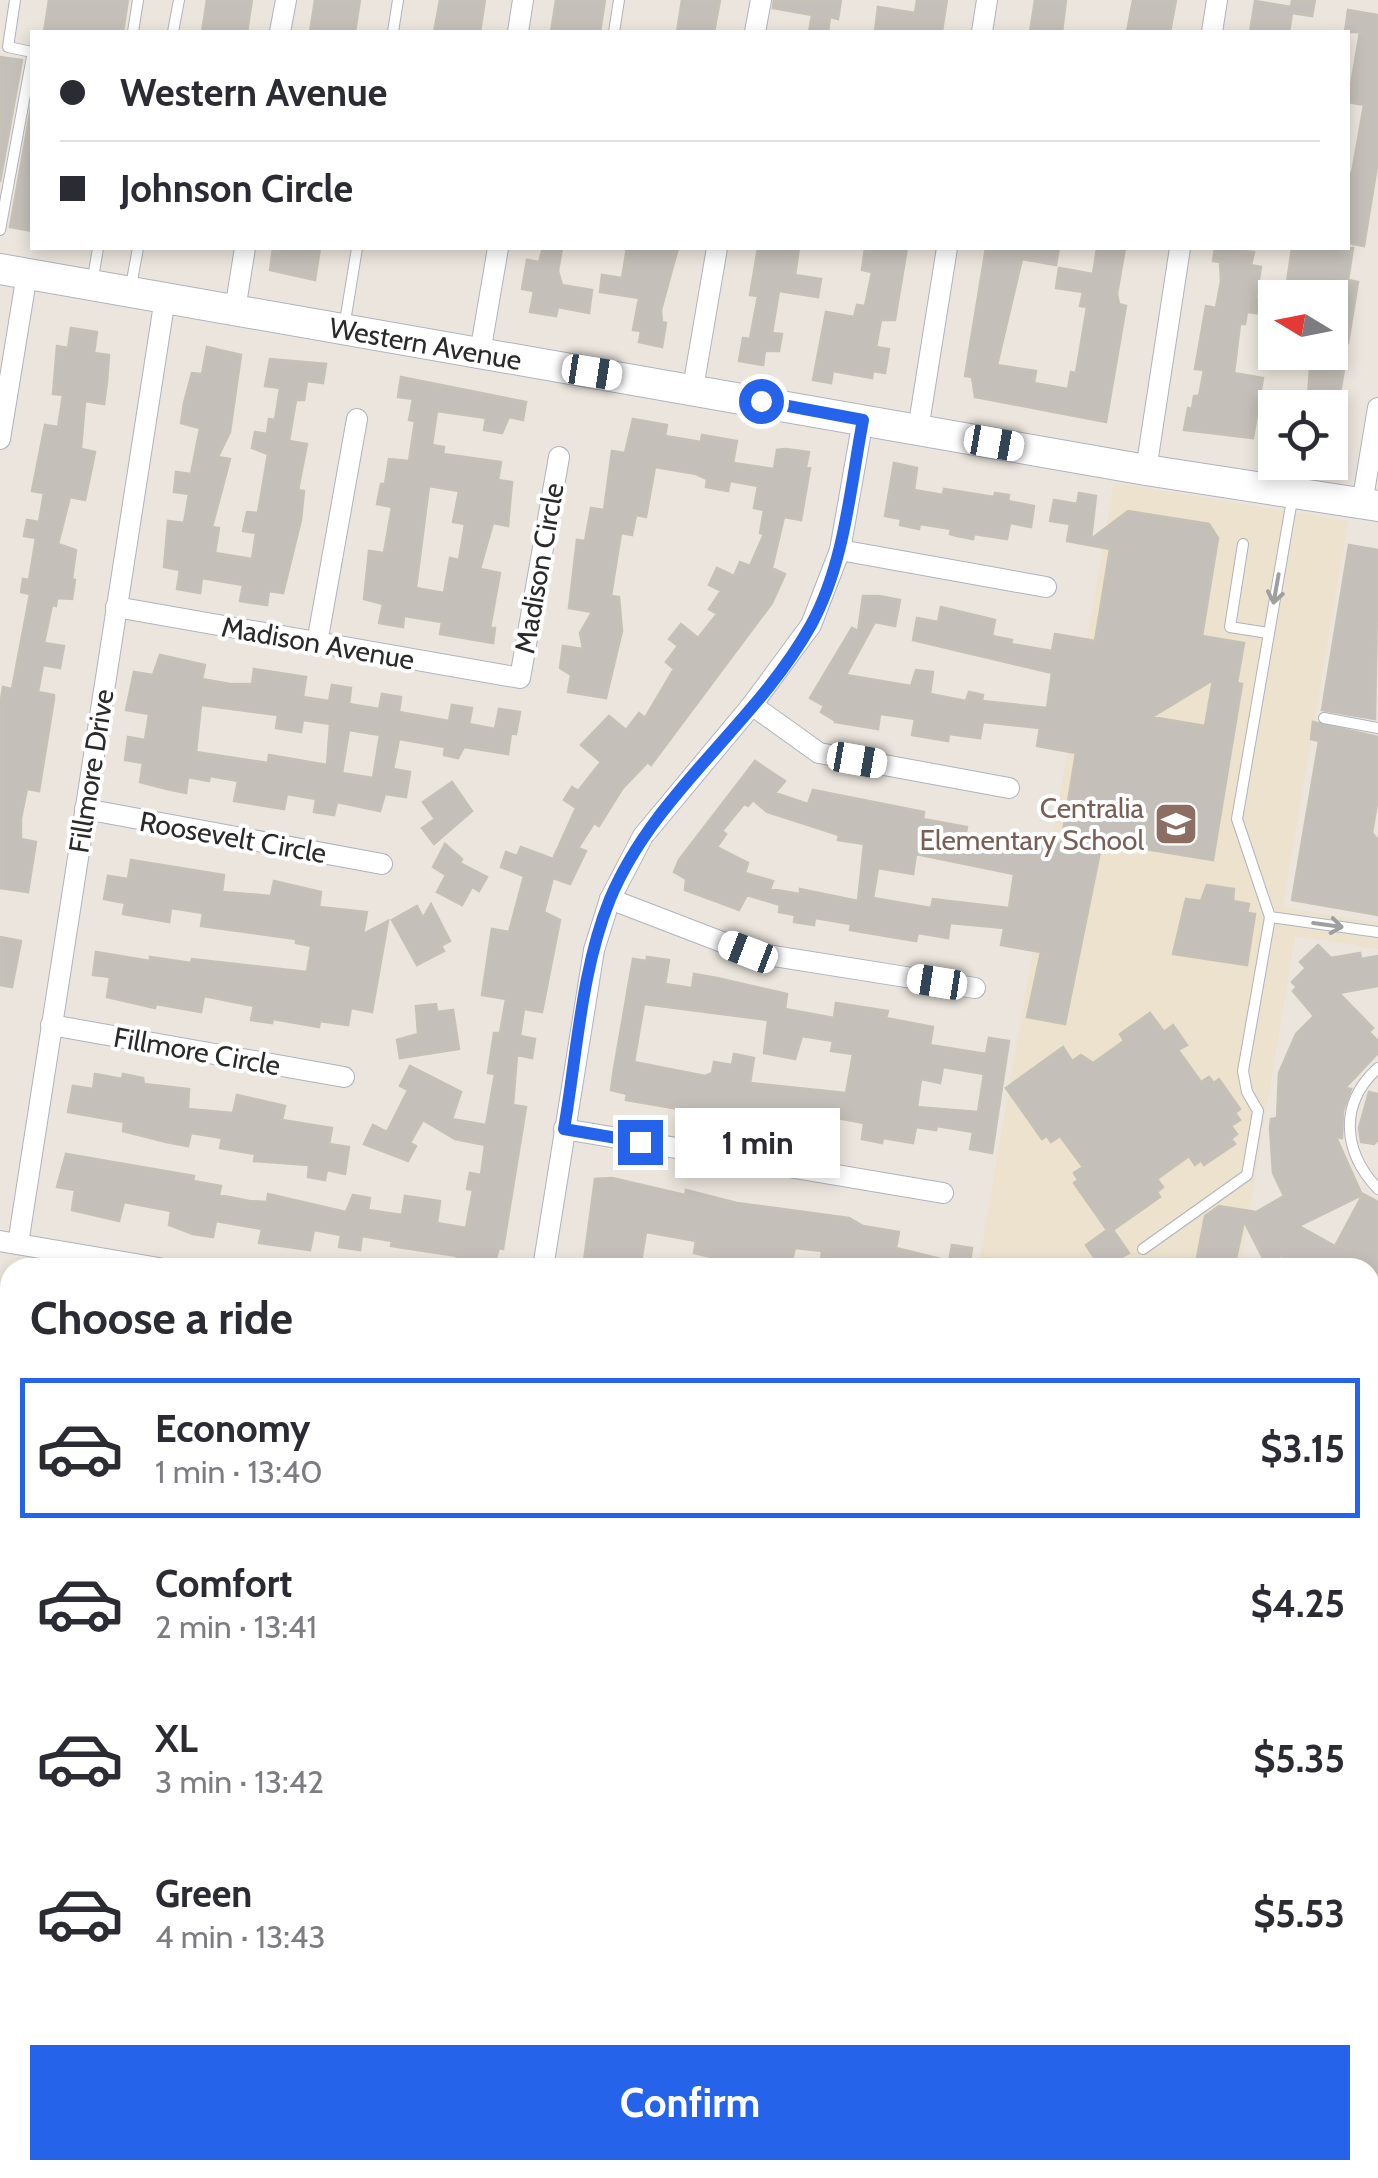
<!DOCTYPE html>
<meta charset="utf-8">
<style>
:root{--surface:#fff;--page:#f7f7f7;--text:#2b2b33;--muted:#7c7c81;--line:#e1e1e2;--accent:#2563eb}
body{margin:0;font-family:Cabin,sans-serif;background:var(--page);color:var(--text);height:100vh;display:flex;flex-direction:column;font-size:38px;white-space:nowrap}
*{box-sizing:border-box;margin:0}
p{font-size:32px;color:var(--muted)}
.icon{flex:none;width:55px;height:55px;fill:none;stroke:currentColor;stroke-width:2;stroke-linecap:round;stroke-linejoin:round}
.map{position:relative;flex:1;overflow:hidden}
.panel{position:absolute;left:0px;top:1258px;width:1380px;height:922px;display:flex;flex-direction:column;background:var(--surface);border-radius:30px 30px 0 0;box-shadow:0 5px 15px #0003}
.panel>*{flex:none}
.guide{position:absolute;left:30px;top:30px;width:1320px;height:220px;border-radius:0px;box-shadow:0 5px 15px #0003;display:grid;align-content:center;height:220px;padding:0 30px;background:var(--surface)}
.needle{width:65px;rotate:280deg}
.fabs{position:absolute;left:1258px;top:280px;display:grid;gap:20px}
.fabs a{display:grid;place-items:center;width:90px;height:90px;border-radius:0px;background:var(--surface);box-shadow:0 5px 15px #0003;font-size:50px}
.end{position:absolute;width:45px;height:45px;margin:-22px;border:12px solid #2563eb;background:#fff;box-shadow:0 0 0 5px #fff}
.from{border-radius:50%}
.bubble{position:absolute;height:70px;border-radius:0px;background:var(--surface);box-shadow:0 5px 15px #0003;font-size:32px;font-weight:800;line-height:70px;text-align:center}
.car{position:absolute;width:30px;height:60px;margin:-30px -15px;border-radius:12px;box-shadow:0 0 8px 2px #0007;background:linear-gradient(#fff 24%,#345 0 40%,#fff 0 76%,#345 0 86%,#fff 0)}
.guide b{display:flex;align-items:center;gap:35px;height:95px;font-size:38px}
.guide b+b{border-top:2px solid var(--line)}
.guide i{width:25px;height:25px;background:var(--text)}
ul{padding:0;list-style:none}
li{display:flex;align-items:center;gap:30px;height:140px;margin:0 20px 15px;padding:0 10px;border:5px solid transparent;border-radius:0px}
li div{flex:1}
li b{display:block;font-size:38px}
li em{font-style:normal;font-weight:800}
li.selected{border-color:var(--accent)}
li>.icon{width:90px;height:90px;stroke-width:1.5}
h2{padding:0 30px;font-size:45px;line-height:120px}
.action{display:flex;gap:20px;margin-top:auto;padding:20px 30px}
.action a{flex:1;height:115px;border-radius:0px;background:var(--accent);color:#fff;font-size:40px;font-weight:800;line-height:115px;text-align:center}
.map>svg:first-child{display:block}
.education{fill:#ece2cd}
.building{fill:#c4bfb8;stroke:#c6c1b6;stroke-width:2.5;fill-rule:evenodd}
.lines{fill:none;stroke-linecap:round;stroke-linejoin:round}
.lane-casing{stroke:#b0b3bd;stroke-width:12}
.street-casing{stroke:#b0b3bd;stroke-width:22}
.secondary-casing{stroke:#b0b3bd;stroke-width:32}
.primary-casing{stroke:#c3c3c3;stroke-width:35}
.lane{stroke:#fff;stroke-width:10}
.street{stroke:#fff;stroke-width:20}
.secondary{stroke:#fff;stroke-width:30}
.primary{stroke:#e8c965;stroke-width:32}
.oneway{stroke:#9f9f9f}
.route{stroke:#2563eb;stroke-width:12}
.labels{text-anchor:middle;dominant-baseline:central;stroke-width:8;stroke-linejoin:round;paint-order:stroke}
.street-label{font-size:28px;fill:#2a2a2a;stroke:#fff}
.education-label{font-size:28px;fill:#785e54;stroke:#fff;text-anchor:end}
</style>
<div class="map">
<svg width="1378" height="2178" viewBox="0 0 1378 2178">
<rect width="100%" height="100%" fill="#ebe5dd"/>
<polygon class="education" points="1114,483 1348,521 1283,907 1378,923 1378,949 1295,936 1240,1267 978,1268"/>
<g class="building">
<polygon points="49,0 128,0 123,32 44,32"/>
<polygon points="207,0 252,0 247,32 202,32"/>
<polygon points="315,0 360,0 355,32 310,32"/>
<polygon points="440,0 485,0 480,32 434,32"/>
<polygon points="556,0 605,0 600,32 551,32"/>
<polygon points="682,0 720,0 714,32 677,32"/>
<polygon points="774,0 841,0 838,19 830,17 828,32 809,32 812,15 773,8"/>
<polygon points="917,0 947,0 942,31 875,31 878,7 915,13"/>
<polygon points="1035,0 1066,0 1062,32 1030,32"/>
<polygon points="1133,0 1176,0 1170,32 1127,32"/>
<polygon points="1292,0 1315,0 1312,16 1292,13 1289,32 1250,32 1255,1 1291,7"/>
<polygon points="1348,10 1378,15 1378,160 1364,246 1348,243 1348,172 1352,173 1364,105 1348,102 1360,32 1345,32"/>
<polygon points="0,57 22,60 0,182"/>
<polygon points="32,102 32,231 10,227"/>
<polygon points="273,248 320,248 315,280 270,270"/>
<polygon points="543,248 562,248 558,271 562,285 592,290 589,313 558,307 556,316 530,312 534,291 522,289 527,260 539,262"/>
<polygon points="627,248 678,248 661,310 662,322 666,323 662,347 639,342 641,331 633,330 639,298 600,292 602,275 622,278"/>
<polygon points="758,248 799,248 795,275 821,279 818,297 779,291 772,333 782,334 779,351 765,351 763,365 739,361 743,338 750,339 758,296 750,295"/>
<polygon points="865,248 907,248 895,320 881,320 876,347 889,349 885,373 873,371 872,378 833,371 831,383 813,380 826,312 854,317 857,305 865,306 872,272 862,270"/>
<polygon points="986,248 1059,248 1056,265 1022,259 997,365 1036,371 1034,383 1068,389 1071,372 1076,373 1087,307 1080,306 1083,292 1056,288 1059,268 1093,274 1097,248 1125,248 1117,294 1119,304 1126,306 1106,422 975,397 972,377 965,376"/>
<polygon points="1215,248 1254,252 1251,265 1261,267 1256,298 1266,300 1264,314 1247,312 1245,324 1240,324 1234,373 1263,378 1253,438 1184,430 1188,408 1192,409 1194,396 1199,396 1204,370 1195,369 1206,306 1216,308 1221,281 1220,262 1213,261"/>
<polygon points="1292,248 1353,248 1348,280 1358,282 1348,343 1330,340 1330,298 1286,289"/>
<polygon points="71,328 97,332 94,353 109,355 107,382 104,404 85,401 81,449 95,452 91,472 85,500 70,497 58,544 76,550 72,579 75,580 72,599 57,598 56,606 52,605 44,643 64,646 60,668 43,665 38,692 54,695 54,699 39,791 27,789 21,818 21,839 36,842 28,892 0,888 0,706 3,687 12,689 30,594 21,592 23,579 29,580 36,538 24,536 27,520 39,522 44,493 32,491 45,425 58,427 63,395 53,394 57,346 68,348"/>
<polygon points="207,347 241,355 230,432 218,457 230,459 212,527 219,528 215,553 252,559 256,533 243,531 247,512 258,513 268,454 252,448 255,432 267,434 269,419 275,420 280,388 265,386 270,359 326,364 323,383 307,381 304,400 296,400 289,441 307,444 298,490 304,491 301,520 283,593 269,591 267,605 240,601 243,585 202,578 200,593 177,589 180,570 164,567 168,521 184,523 189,494 174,492 176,472 191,474 200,428 181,423 184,403 192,373 202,374"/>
<polygon points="1311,352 1347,352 1337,410 1314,406 1315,398 1308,397"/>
<path d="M401 377 526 402 523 420 509 417 502 433 484 430 486 418 437 411 432 445 444 447 443 454 501 462 498 480 512 482 508 526 493 523 480 569 500 573 490 628H495L493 643 440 634 442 622 404 616 403 627 379 623 383 604 364 599 369 551 384 553 389 524 392 507 377 504 381 484H385L389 459 409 461 415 421 409 420 413 399 398 397ZM429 486 459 491 453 522 465 524 459 560 450 558 444 593 416 588Z"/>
<polygon points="633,419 667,425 665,436 701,442 702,435 737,441 733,463 774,469 777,450 786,449 809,452 806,467 810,468 801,520 784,517 772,568 785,574 772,603 651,765 648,762 622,789 599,826 594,823 578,848 586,851 570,884 553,878 544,912 560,920 542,1012 524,1009 520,1036 535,1039 532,1058 517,1055 513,1105 526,1107 503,1249 499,1248 493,1268 456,1262 457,1256 391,1246 392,1241 362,1236 360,1250 339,1247 341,1235 314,1230 310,1250 259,1243 262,1229 216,1221 213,1237 193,1234 169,1225 171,1211 124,1202 119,1221 72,1210 75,1190 57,1187 66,1154 194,1176 193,1181 221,1186 219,1195 249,1201 267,1202 268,1194 346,1212 353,1195 370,1198 368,1210 402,1215 405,1196 440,1201 437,1223 466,1228 473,1190 467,1189 470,1173 481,1175 485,1145 455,1139 423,1120 410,1143 416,1146 408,1161 364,1144 373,1125 387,1132 408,1090 400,1086 410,1066 461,1092 452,1119 486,1125 495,1074 488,1073 494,1033 500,1033 506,999 482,995 489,948 492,929 509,932 524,876 501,867 506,852 517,856 521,847 553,859 576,808 564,800 572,787 578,791 601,762 581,745 609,716 626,730 639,713 645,718 674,669 666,662 678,646 669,639 681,624 698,638 717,614 709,609 721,591 709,585 717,568 734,576 740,562 750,566 764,534 760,533 764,510 754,508 758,486 730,481 728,491 706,487 707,479 696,474 655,467 646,517 636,515 632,535 621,533 611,596 619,597 622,631 606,698 568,692 571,675 560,668 563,646 583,649 580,633 592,612 569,608 577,540 585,541 591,508 604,510 612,451 625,453"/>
<polygon points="894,463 917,468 914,490 943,495 944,489 994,497 995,493 1009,495 1008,501 1034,506 1031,527 1010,523 1007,539 974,534 973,539 957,536 950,534 951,529 920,524 919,529 900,525 901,519 885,516"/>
<path d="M1079 493 1096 496 1091 539 1128 511 1209 524 1218 538 1202 636 1244 643 1237 683 1242 684 1213 860 1102 842 1065 1024 1027 1017 1041 952 1001 945 1004 928 950 923 948 938 918 933 916 941 850 930 851 924 815 918 814 925 794 922 795 915 779 912 780 905 747 895 739 910 685 890 686 879 674 872 679 860 755 761 785 781 775 793 808 804 813 790 924 812 923 819 967 827 964 843 994 849 1016 851 1019 836 1061 844 1076 753 1037 746 1040 728 983 722 980 738 949 734 948 741 912 735 915 719 888 715 880 714 878 729 835 722 837 715 834 720 821 712 824 706 810 698 852 628 858 631 863 596H879L900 600 895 626 875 622 846 675 911 686 916 670 933 672 930 694 966 701 969 692 983 695 982 701 1047 708 1052 673 913 640 917 618 938 622 941 607 995 620 992 636 1012 640 1011 644 1052 651 1055 634 1095 641 1110 549 1067 541 1070 524 1050 521 1054 500 1077 504ZM1213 680 1205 726 1152 717ZM753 800 767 812 839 835 838 840 864 844 858 901 800 889V894L770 889 773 881 745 873 748 863 717 847 726 834 722 831 744 804 748 806ZM916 854 1014 874 1009 908 933 899 931 908 873 898 878 868 913 874Z"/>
<polygon points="1349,545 1378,550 1375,719 1322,710"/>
<path d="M160 655 205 665 202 679 230 684H252L254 669 306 677 303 697 329 701 332 685 351 688 349 704 379 709 382 694 401 697 399 712 432 718 449 721 452 705 472 708 469 724 495 729 499 709 520 712 516 734 511 733 508 754 464 747 458 758 444 755 445 747 399 739 393 769 410 772 406 797 385 794 380 811 337 802 334 815 314 812 316 799 287 794 284 809 234 801 238 781 210 776 209 781 188 777 186 793 167 789 140 782 143 763 125 760 128 737 145 740 149 714 126 710 134 672 153 675ZM201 705 278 715 276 728 301 732 303 720 330 724 327 765 269 755 268 763 196 752ZM349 730 380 735 373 778 342 773Z"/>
<polygon points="1313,722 1378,737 1378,797 1372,833 1378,840 1378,915 1292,900 1319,741 1311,739"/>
<polygon points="452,782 472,811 434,844 422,828 435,819 423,802"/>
<polygon points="445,844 462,859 460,863 487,877 479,891 472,887 462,905 437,892 446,875 433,867"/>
<polygon points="131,860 224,875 222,892 271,896 274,881 321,892 319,907 367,912 363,934 388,921 372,1012 351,1008 348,1025 320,1021 319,1027 273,1019 272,1023 251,1020 254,1006 204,996 201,1012 156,1004 155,1008 107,997 110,977 93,975 96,952 150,961 150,957 191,963 192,959 307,972 311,946 296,943 296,939 201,926 203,913 171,908 169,922 123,914 125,903 104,899 108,876 128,879"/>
<polygon points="1207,885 1234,889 1233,901 1249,904 1247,913 1255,914 1247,965 1173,954 1186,899 1201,901"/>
<polygon points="431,904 450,941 441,946 444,951 417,965 392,920 417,906 423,918"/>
<polygon points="0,937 21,941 12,987 0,985"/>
<polygon points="1318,945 1331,958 1360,953 1361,959 1378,956 1378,986 1339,993 1373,1028 1369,1032 1378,1041 1378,1053 1345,1088 1351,1089 1343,1111 1342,1138 1336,1137 1362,1195 1299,1226 1335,1246 1363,1194 1378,1202 1378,1276 1370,1268 1302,1268 1281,1256 1266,1264 1244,1221 1234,1268 1196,1263 1205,1216 1219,1206 1256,1212 1284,1196 1273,1173 1270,1128 1271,1119 1277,1118 1279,1073 1296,1034 1314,1016 1293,991 1297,987 1292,982 1306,968 1300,962"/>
<path d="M647 957 669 960 665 984 692 988 694 974 717 978 787 994 785 1009 834 1018 836 1003 888 1011 886 1018 933 1027 930 1045 986 1054 989 1038 1009 1041 992 1153 970 1149 973 1132 937 1126 936 1130 916 1127 913 1143 883 1138 882 1143 862 1139 864 1123 837 1118 834 1134 815 1131 818 1116 791 1111 789 1128 626 1100 627 1094 611 1090 614 1069 633 959 647 961ZM644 1004 768 1020 764 1053 795 1059 802 1036 833 1041 831 1051 853 1054 846 1093 750 1083 754 1058 734 1054 732 1065 714 1062 712 1073 705 1076 634 1062ZM943 1067 984 1074 978 1112 917 1107 921 1079 940 1083Z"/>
<polygon points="436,1004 437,1012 453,1010 459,1049 400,1058 397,1040 418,1034 416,1006"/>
<polygon points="1150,1013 1164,1032 1173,1025 1187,1045 1178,1050 1201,1082 1209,1077 1214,1083 1219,1079 1240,1109 1235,1113 1240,1120 1231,1126 1237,1134 1231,1139 1235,1144 1204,1165 1201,1160 1195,1165 1189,1156 1157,1179 1163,1187 1157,1192 1160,1197 1113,1230 1129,1253 1101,1268 1086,1245 1107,1230 1074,1183 1078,1180 1074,1173 1083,1167 1060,1136 1051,1142 1047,1136 1042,1139 1006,1088 1063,1047 1072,1061 1081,1055 1093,1063 1124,1041 1120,1034"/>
<polygon points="95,1074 122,1079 123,1074 143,1078 144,1084 189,1089 188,1109 233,1113 237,1095 285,1106 282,1120 332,1128 329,1144 349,1147 345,1174 327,1170 325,1180 308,1177 309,1165 254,1161 255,1154 220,1148 222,1138 191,1133 188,1146 166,1142 123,1131 124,1122 68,1112 73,1086 93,1089"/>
<polygon points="1369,1092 1378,1094 1378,1140 1374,1144 1361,1142 1359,1128"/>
<polygon points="612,1178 685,1195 686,1190 737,1203 849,1218 863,1226 899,1232 896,1248 945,1260 944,1268 845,1268 846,1263 821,1259 822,1251 795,1248 791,1264 756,1259 754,1267 694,1253 696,1241 646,1232 640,1268 583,1268 595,1179"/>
<polygon points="952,1245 972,1248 969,1268 948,1268"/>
</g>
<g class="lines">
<defs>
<g id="lane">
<polyline points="15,0 8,47 32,52"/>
<polyline points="133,32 138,0"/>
<polyline points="173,32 179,0"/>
<polyline points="393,32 398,0"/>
<polyline points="614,32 619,0"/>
<polyline points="0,230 32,57"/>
<polyline points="92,284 98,248"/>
<polyline points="131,286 138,248"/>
<polyline points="344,328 357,248"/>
<polyline points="1293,494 1237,819 1270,917 1378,932"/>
<polyline points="1243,544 1230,627 1268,633"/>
<polyline points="1324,718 1378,728"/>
<path d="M1378 1068C1338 1104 1343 1152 1378 1189"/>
<polyline points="1143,1249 1247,1175 1258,1111 1247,1092 1243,1071 1270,917"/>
<polyline points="1370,1374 1378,1329"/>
<polyline points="1370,1406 1378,1413"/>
<polyline points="1370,1472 1378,1475"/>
<polyline points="1370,1591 1378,1592"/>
<polyline points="1370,1831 1378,1833"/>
<polyline points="1370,1873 1378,1874"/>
<polyline points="643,2178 644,2170"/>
</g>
<g id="street">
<polyline points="280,32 286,0"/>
<polyline points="518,32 523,0"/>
<polyline points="755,32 761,0"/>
<polyline points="982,32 987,0"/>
<polyline points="1212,32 1217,0"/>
<polyline points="235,310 245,248"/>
<polyline points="480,353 498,248"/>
<polyline points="693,388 717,248"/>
<polyline points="918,430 947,248"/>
<polyline points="0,439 27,274"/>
<polyline points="1146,470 1180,248"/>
<polyline points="1362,504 1378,408"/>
<polyline points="840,550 1046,587"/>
<polyline points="116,607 520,678 559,457"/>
<polyline points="317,643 357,419"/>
<polyline points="752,705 819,753 1009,788"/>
<polyline points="85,809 382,864"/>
<polyline points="610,899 748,952 975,988"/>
<polyline points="51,1025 344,1077"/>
<polyline points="564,1129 943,1193"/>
<polyline points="0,1241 159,1268"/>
<polyline points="18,1244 165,298"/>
<polyline points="543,1268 594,950 610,899 643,836 752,705 811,625 840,550 863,420"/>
<polyline points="0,1451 10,1453"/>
<polyline points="0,1860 10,1800"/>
<polyline points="175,2178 177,2170"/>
<polyline points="392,2178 393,2170"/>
</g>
<g id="secondary">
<path id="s1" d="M0 269 1146 470 1378 506"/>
</g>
<g id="primary">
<polyline points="1370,2115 1378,2068"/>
<polyline points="1359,2178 1361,2170"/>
</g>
</defs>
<use href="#lane" class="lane-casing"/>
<use href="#street" class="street-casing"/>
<use href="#secondary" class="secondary-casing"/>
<use href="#primary" class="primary-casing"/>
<use href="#lane" class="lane"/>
<use href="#street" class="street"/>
<use href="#secondary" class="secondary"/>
<use href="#primary" class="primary"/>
</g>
<defs><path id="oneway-shaft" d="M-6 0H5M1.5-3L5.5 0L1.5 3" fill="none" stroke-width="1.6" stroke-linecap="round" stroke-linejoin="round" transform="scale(2.5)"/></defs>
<g class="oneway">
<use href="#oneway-shaft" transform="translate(1276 589) rotate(100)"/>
<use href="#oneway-shaft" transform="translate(1328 925) rotate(8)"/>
</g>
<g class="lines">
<path class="route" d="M640 1142 564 1129C577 1054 581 970 610 899 654 793 756 724 811 625 845 563 850 488 863 420L761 401"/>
</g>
<defs>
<symbol id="school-square" viewBox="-11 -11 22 22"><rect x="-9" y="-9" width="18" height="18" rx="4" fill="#8d6e63" stroke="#fff"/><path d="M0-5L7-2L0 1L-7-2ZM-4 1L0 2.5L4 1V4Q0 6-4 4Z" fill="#fff"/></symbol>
</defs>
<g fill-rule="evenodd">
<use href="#school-square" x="1151" y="799" width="50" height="50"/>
</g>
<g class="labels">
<g class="street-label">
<text stroke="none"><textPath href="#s1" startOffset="432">Western Avenue</textPath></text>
<text transform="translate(539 568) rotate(-80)">Madison Circle</text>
<text transform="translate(318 643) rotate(10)">Madison Avenue</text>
<text transform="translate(91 771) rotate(-81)">Fillmore Drive</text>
<text transform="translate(233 837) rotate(10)">Roosevelt Circle</text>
<text transform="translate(197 1051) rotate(10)">Fillmore Circle</text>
</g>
<g class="education-label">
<text x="1144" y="808">Centralia<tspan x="1144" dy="32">Elementary School</tspan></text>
</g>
</g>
</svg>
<div class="fabs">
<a><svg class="needle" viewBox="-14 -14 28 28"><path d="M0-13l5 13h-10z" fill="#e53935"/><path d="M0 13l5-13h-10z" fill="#7c7c81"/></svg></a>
<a><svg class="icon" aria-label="locate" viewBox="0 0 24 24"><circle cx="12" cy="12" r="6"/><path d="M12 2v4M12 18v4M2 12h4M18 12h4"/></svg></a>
</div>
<i class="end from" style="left:761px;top:401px"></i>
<i class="end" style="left:640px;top:1142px"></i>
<div class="bubble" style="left:675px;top:1108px;width:165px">1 min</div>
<i class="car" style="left:592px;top:372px;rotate:99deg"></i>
<i class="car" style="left:994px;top:443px;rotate:100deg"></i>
<i class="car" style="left:857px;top:760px;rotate:100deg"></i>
<i class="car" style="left:748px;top:952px;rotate:291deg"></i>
<i class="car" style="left:937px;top:982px;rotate:279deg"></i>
<div class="guide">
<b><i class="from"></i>Western Avenue</b>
<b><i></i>Johnson Circle</b>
</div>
<section class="panel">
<h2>Choose a ride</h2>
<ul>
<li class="selected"><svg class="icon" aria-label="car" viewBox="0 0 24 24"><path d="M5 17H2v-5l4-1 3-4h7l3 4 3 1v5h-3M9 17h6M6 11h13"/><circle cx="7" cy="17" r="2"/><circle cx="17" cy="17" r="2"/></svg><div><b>Economy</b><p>1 min · 13:40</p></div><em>$3.15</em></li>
<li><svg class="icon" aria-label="car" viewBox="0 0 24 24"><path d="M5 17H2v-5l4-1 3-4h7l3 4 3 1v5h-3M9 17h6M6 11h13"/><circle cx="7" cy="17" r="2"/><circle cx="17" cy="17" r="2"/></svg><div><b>Comfort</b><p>2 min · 13:41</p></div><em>$4.25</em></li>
<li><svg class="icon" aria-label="car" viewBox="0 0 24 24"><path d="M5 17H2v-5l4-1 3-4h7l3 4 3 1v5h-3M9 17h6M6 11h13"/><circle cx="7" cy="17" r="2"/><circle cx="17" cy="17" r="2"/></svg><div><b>XL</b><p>3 min · 13:42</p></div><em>$5.35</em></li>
<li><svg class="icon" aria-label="car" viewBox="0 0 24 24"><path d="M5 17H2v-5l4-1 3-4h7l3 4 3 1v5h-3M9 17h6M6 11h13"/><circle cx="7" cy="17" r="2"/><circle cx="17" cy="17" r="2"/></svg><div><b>Green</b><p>4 min · 13:43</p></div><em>$5.53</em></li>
</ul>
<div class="action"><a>Confirm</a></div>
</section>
</div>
